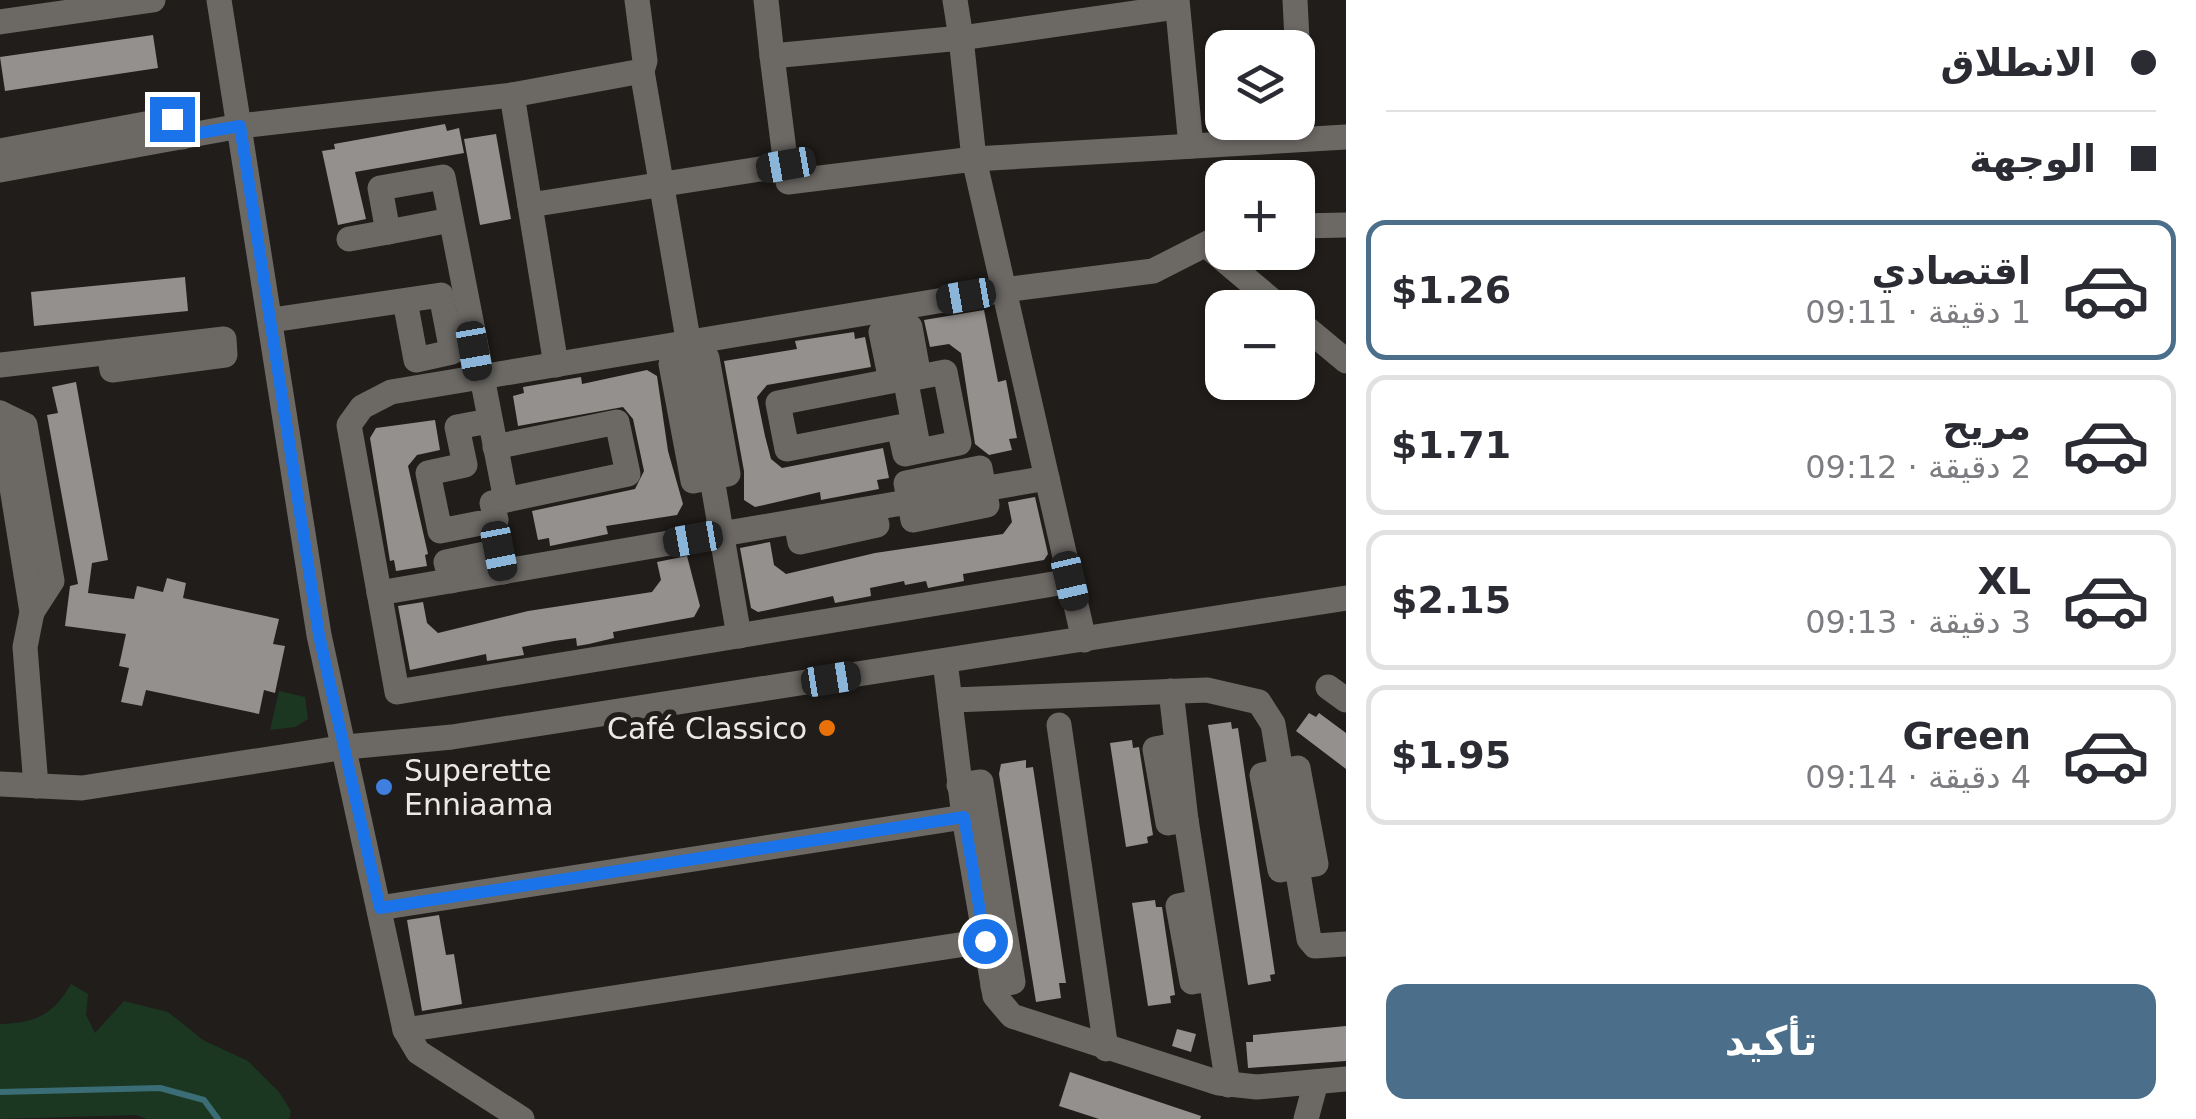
<!DOCTYPE html>
<html lang="ar">
<meta charset="utf-8">
<style>
:root{--surface:#fff;--page:#f2f2f3;--text:#2b2b33;--muted:#7c7c81;--line:#e1e1e2;--accent:#4b6e8b}
body{margin:0;font-family:"DejaVu Sans",Vazirmatn,sans-serif;background:var(--page);color:var(--text);direction:rtl;height:100vh;display:flex;flex-direction:column;font-size:38px;white-space:nowrap}
*{box-sizing:border-box;margin:0}
p{font-size:32px;color:var(--muted)}
.icon{flex:none;width:55px;height:55px;fill:none;stroke:currentColor;stroke-width:2;stroke-linecap:round;stroke-linejoin:round}
.map{position:relative;flex:1;overflow:hidden;direction:ltr}
.details{display:flex;flex-direction:column;background:var(--surface);width:850px}
.details>*{flex:none}
.banner{display:grid;align-content:center;height:220px;padding:0 40px;background:var(--surface)}
.tools{position:absolute;left:1205px;top:30px;display:grid;gap:20px}
.tools a{display:grid;place-items:center;width:110px;height:110px;border-radius:20px;background:var(--surface);box-shadow:0 2px 8px #0004;font-size:50px}
.end{position:absolute;width:45px;height:45px;margin:-22px;border:12px solid #1a73e8;background:#fff;box-shadow:0 0 0 5px #fff}
.from{border-radius:50%}
.car{position:absolute;width:30px;height:60px;margin:-30px -15px;border-radius:12px;box-shadow:0 0 8px 2px #0007;background:linear-gradient(#222 24%,#8ab4d8 0 40%,#222 0 76%,#8ab4d8 0 86%,#222 0)}
.banner b{display:flex;align-items:center;gap:35px;height:95px;font-size:38px}
.banner b+b{border-top:2px solid var(--line)}
.banner i{width:25px;height:25px;background:var(--text)}
ul{padding:0;list-style:none}
li{display:flex;align-items:center;gap:30px;height:140px;margin:0 20px 15px;padding:0 20px;border:5px solid var(--line);border-radius:20px}
li div{flex:1}
li b{display:block;font-size:38px}
li em{font-style:normal;font-weight:700}
li.current{border-color:var(--accent)}
li>.icon{width:90px;height:90px;stroke-width:1.5}
.primary-button{display:flex;gap:20px;margin-top:auto;padding:20px 40px}
.primary-button a{flex:1;height:115px;border-radius:20px;background:var(--accent);color:#fff;font-size:40px;font-weight:700;line-height:115px;text-align:center}
main{display:flex;flex:1;min-height:0}
.map>svg:first-child{display:block}
.green{fill:#1b3721}
.lines{fill:none;stroke-linecap:round;stroke-linejoin:round}
.stream{stroke:#3b6d77;stroke-width:6}
.building{fill:#94908d}
.minor{stroke:#6c6965;stroke-width:25}
.route{stroke:#1a73e8;stroke-width:12}
.food-dot{fill:#e8710a;stroke:#201d1a;stroke-width:4}
.shop-dot{fill:#3f7fe0;stroke:#201d1a;stroke-width:4}
.labels{text-anchor:middle;dominant-baseline:central;stroke-width:10;stroke-linejoin:round;paint-order:stroke}
.poi-label{font-size:30px;fill:#eae9e7;stroke:#201d1a;text-anchor:end}
</style>
<main>
<section class="details">
<div class="banner">
<b><i class="from"></i>الانطلاق</b>
<b><i></i>الوجهة</b>
</div>
<ul>
<li class="current"><svg class="icon" aria-label="car" viewBox="0 0 24 24"><path d="M5 17H2v-5l4-1 3-4h7l3 4 3 1v5h-3M9 17h6M6 11h13"/><circle cx="7" cy="17" r="2"/><circle cx="17" cy="17" r="2"/></svg><div><b>اقتصادي</b><p>1 دقيقة · 09:11</p></div><em>$1.26</em></li>
<li><svg class="icon" aria-label="car" viewBox="0 0 24 24"><path d="M5 17H2v-5l4-1 3-4h7l3 4 3 1v5h-3M9 17h6M6 11h13"/><circle cx="7" cy="17" r="2"/><circle cx="17" cy="17" r="2"/></svg><div><b>مريح</b><p>2 دقيقة · 09:12</p></div><em>$1.71</em></li>
<li><svg class="icon" aria-label="car" viewBox="0 0 24 24"><path d="M5 17H2v-5l4-1 3-4h7l3 4 3 1v5h-3M9 17h6M6 11h13"/><circle cx="7" cy="17" r="2"/><circle cx="17" cy="17" r="2"/></svg><div><b>XL</b><p>3 دقيقة · 09:13</p></div><em>$2.15</em></li>
<li><svg class="icon" aria-label="car" viewBox="0 0 24 24"><path d="M5 17H2v-5l4-1 3-4h7l3 4 3 1v5h-3M9 17h6M6 11h13"/><circle cx="7" cy="17" r="2"/><circle cx="17" cy="17" r="2"/></svg><div><b>Green</b><p>4 دقيقة · 09:14</p></div><em>$1.95</em></li>
</ul>
<div class="primary-button"><a>تأكيد</a></div>
</section>
<div class="map">
<svg width="1346" height="1119" viewBox="0 0 1346 1119">
<rect width="100%" height="100%" fill="#201d1a"/>
<g class="green">
<polygon points="279,691 305,697 308,719 295,727 270,730"/>
<path d="M71 984 88 994 86 1015 95 1033 124 1001 168 1012 203 1040 248 1061 279 1092 291 1111 289 1119H147L136 1115 0 1119V1024C36 1023 53 1015 71 984Z"/>
</g>
<g class="lines">
<polyline class="stream" points="0,1092 160,1088 204,1100 218,1119"/>
</g>
<g class="building">
<polygon points="153,35 158,68 5,91 0,57"/>
<polygon points="445,124 447,131 459,128 464,153 355,172 366,219 338,225 322,151 335,149 334,144"/>
<polygon points="496,134 511,219 480,225 464,139"/>
<polygon points="185,277 188,311 34,326 31,292"/>
<polygon points="984,310 998,382 1006,380 1017,438 1009,439 1012,450 989,455 975,444 961,353 949,344 930,347 924,320"/>
<polygon points="854,332 855,339 865,337 871,367 767,385 757,397 765,436 771,459 782,468 883,448 889,478 877,480 879,489 821,500 820,492 755,507 744,500 744,471 724,361 797,349 795,341"/>
<polygon points="647,370 657,376 668,451 683,504 677,515 606,526 608,534 550,546 549,538 538,540 532,511 635,489 644,471 633,419 623,407 518,426 513,396 524,393 523,387 581,377 582,384"/>
<polygon points="76,382 108,560 92,563 88,593 134,599 137,586 163,592 167,578 186,583 183,598 279,619 273,644 285,646 275,693 264,690 259,714 146,690 142,706 121,702 129,668 119,666 126,634 65,626 70,586 78,584 47,415 58,413 52,387"/>
<polygon points="435,420 440,450 417,455 408,466 428,554 425,555 427,566 396,571 394,560 390,561 370,438 376,428"/>
<polygon points="1035,497 1048,554 1044,560 963,574 964,581 928,588 926,581 905,585 904,581 870,588 871,596 835,603 833,596 758,612 751,608 740,548 770,542 774,565 786,574 875,553 1003,534 1012,522 1008,502"/>
<polygon points="687,556 700,606 694,617 613,632 614,638 589,644 577,646 576,638 554,641 522,647 524,655 487,661 486,654 410,670 398,606 423,602 427,623 438,633 528,611 652,592 661,580 657,562"/>
<polygon points="1309,713 1316,717 1319,713 1346,733 1346,769 1296,731"/>
<polygon points="1231,722 1232,729 1238,728 1275,974 1270,975 1271,981 1248,985 1208,725"/>
<polygon points="1132,740 1133,748 1139,747 1153,835 1147,837 1148,843 1126,847 1110,743"/>
<polygon points="1026,760 1026,768 1033,767 1066,983 1059,983 1061,998 1036,1002 999,774 1001,764"/>
<polygon points="1155,900 1156,907 1162,907 1175,995 1170,996 1171,1003 1148,1006 1132,903"/>
<polygon points="439,915 446,955 454,954 462,1004 422,1011 407,920"/>
<polygon points="1346,1026 1346,1061 1248,1068 1246,1042 1253,1042 1253,1035"/>
<polygon points="1177,1029 1196,1034 1191,1052 1172,1046"/>
<polygon points="1070,1072 1201,1116 1200,1119 1099,1119 1059,1106"/>
</g>
<g class="lines">
<g class="minor">
<polyline points="219,0 319,635 405,1030 985,941"/>
<polyline points="637,0 645,61 642,71 739,636"/>
<polyline points="766,0 772,56 961,38 974,159 1346,137"/>
<polyline points="955,0 961,38 1177,7"/>
<polyline points="1177,0 1191,146"/>
<polyline points="1295,0 1302,139"/>
<polyline points="0,22 153,0"/>
<polyline points="772,56 788,182 974,159 1004,290 1153,271 1222,236"/>
<polyline points="512,95 556,365"/>
<polyline points="0,151 172,119 182,137"/>
<polyline points="0,170 240,126 512,95 642,71"/>
<polyline points="530,205 786,165"/>
<polyline points="1298,226 1346,225"/>
<polyline points="388,232 451,220"/>
<polyline points="349,239 388,232 380,188 443,177 506,500 492,503 496,520 440,531 428,473 465,465 457,427 489,421"/>
<polyline points="1206,245 1281,308"/>
<polyline points="892,309 919,451 905,454 899,427 787,449 778,403 891,381 881,332 910,327 919,377 945,372 959,443 919,451"/>
<polyline points="272,320 441,295 452,352 416,360 405,301"/>
<polyline points="1298,321 1346,361"/>
<polygon points="707,358 728,474 693,481 671,364"/>
<polyline points="0,365 224,339 225,355 112,370 109,352"/>
<polyline points="0,413 32,612 25,647 36,786"/>
<polyline points="0,413 25,425 52,581 32,612"/>
<polyline points="495,447 617,422 628,474 506,500"/>
<polygon points="980,468 987,505 913,520 906,483"/>
<polyline points="796,522 800,542 877,525 873,509"/>
<polyline points="451,581 446,562 499,551 503,572"/>
<polyline points="1071,581 397,692 349,425 362,407 391,392 1004,290 1084,640"/>
<polyline points="379,593 1047,478"/>
<polyline points="945,661 964,817 995,996 1012,1016 1219,1083 1257,1087 1346,1079"/>
<polyline points="1328,687 1346,700"/>
<polyline points="1171,691 1186,820 1228,1085"/>
<polyline points="952,700 1207,690 1259,702 1273,724 1309,939 1315,946 1346,944"/>
<polyline points="1059,725 1106,1049"/>
<polyline points="1176,745 1155,749 1168,823 1186,820"/>
<polygon points="1298,768 1316,864 1280,870 1262,775"/>
<polyline points="0,784 82,788 346,747 452,737 1346,598"/>
<polyline points="959,785 981,782 1013,982 993,986"/>
<polyline points="1198,902 1178,906 1192,982 1210,979"/>
<polyline points="379,908 964,817"/>
<polyline points="405,1030 418,1052 522,1119"/>
<polyline points="1306,1119 1316,1082"/>
</g>
</g>
<g class="lines">
<polyline class="route" points="172,119 182,136 240,126 319,635 380,908 964,817 985,941"/>
</g>
<circle class="food-dot" cx="827" cy="728" r="10"/>
<circle class="shop-dot" cx="384" cy="787" r="10"/>
<g class="labels">
<g class="poi-label">
<text x="807" y="728">Café Classico</text>
<text x="404" y="770" text-anchor="start">Superette<tspan x="404" dy="34">Enniaama</tspan></text>
</g>
</g>
</svg>
<div class="tools">
<a><svg class="icon" aria-label="layers" viewBox="0 0 24 24"><path d="M12 4l9 5-9 5-9-5zM3 14l9 5 9-5"/></svg></a>
<a>+</a>
<a>−</a>
</div>
<i class="end from" style="left:985px;top:941px"></i>
<i class="end" style="left:172px;top:119px"></i>
<i class="car" style="left:786px;top:165px;rotate:260deg"></i>
<i class="car" style="left:966px;top:296px;rotate:260deg"></i>
<i class="car" style="left:474px;top:351px;rotate:170deg"></i>
<i class="car" style="left:693px;top:539px;rotate:260deg"></i>
<i class="car" style="left:499px;top:551px;rotate:169deg"></i>
<i class="car" style="left:1070px;top:581px;rotate:167deg"></i>
<i class="car" style="left:831px;top:679px;rotate:81deg"></i>
</div>
</main>
